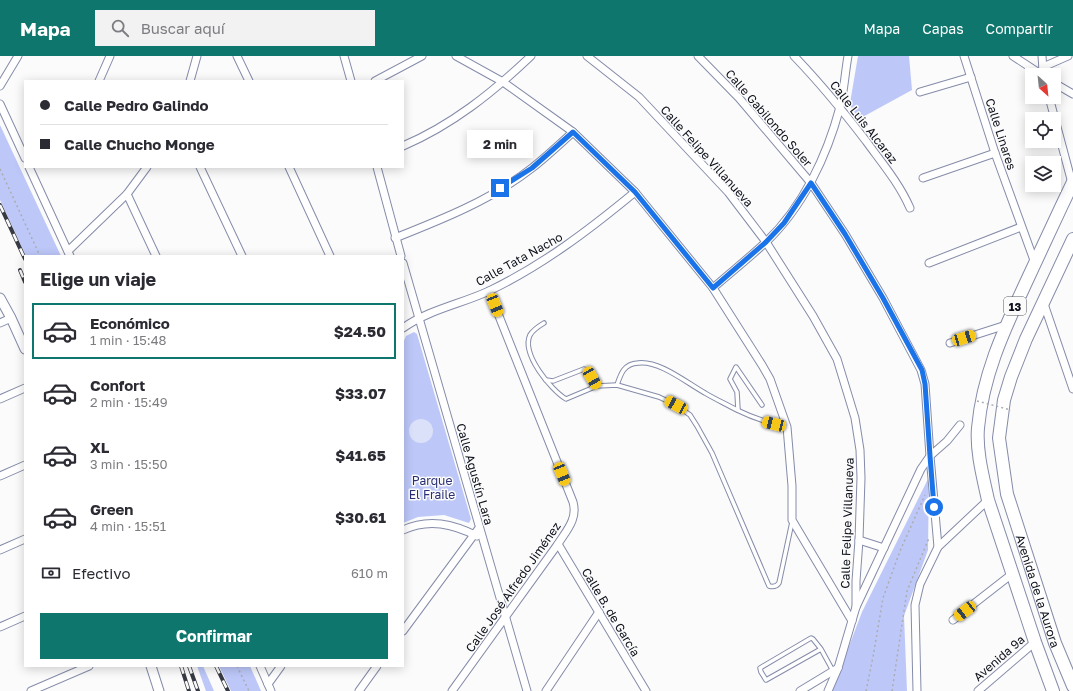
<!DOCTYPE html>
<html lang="es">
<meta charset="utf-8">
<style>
:root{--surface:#fff;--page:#f2f2f3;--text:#2b2b33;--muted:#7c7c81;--line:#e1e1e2;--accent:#0f766e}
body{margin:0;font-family:"Golos Text",sans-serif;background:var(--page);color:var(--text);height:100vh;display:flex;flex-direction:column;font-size:15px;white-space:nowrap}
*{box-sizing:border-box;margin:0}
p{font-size:13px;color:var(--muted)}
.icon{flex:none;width:22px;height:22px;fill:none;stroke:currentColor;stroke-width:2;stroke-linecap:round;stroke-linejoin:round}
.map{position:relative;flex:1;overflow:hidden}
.sheet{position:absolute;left:24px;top:199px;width:380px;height:412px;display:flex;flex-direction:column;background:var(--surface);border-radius:0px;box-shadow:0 2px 10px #0003}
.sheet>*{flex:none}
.banner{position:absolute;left:24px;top:24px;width:380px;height:88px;border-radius:0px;box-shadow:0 2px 10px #0003;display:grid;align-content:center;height:88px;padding:0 16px;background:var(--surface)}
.needle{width:26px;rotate:153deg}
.controls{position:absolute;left:1025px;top:12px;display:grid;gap:8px}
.controls a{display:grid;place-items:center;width:36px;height:36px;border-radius:0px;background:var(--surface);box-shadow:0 2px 10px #0003;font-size:20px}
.end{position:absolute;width:18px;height:18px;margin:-9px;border:5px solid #1a73e8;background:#fff;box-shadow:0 0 0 2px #fff}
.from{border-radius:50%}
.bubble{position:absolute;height:28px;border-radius:0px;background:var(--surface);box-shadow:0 2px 10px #0003;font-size:13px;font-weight:700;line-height:28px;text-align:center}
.car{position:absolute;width:12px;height:24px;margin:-12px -6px;border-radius:5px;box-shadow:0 0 3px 1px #0007;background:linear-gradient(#f5c518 24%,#345 0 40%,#f5c518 0 76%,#345 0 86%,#f5c518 0)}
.banner b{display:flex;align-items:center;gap:14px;height:38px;font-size:15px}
.banner b+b{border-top:1px solid var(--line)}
.banner i{width:10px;height:10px;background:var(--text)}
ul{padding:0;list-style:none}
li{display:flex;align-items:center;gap:12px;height:56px;margin:0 8px 6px;padding:0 8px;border:2px solid transparent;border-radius:0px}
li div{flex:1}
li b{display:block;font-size:15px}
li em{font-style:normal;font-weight:700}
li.on{border-color:var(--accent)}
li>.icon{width:36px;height:36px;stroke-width:1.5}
h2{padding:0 16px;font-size:18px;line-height:48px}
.pay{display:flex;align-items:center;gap:10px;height:44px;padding:0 16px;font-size:15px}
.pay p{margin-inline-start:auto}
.action{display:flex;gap:8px;margin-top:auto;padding:8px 16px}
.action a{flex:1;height:46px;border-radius:0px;background:var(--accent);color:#fff;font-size:16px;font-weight:700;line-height:46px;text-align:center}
header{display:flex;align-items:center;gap:24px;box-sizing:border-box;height:56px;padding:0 20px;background:var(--accent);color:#fff}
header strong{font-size:19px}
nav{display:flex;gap:22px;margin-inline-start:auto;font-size:14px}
.search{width:280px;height:36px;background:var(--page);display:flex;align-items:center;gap:10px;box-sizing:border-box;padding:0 14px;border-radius:0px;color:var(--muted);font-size:15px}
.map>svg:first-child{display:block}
.green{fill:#bdc8f9}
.water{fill:#dbe1f9}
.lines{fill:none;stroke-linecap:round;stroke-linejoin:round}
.service-casing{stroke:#858ca9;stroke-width:5.5}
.minor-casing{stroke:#858ca9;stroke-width:9}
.tertiary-casing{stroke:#858ca9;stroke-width:11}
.primary-casing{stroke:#858ca9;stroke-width:14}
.path{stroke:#abacb0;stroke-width:1.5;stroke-dasharray:2 3;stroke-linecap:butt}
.service{stroke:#fff;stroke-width:3.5}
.minor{stroke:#fff;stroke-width:7}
.tertiary{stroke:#fff;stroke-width:9}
.primary{stroke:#fff;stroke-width:12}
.rail-casing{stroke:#373a42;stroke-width:4}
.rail{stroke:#fbfbfb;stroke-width:2.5;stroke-dasharray:8;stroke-linecap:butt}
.path-bridge{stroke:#abacb0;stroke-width:1.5;stroke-dasharray:2 3;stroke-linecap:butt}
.route{stroke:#1a73e8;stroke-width:5}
.labels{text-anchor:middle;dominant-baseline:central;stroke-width:3;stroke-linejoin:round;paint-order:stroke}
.shield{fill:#fbfbfb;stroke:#54565e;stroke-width:1}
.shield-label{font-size:11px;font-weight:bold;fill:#0d101a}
.street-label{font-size:12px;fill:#0d101a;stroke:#fbfbfb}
.park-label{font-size:12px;fill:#293073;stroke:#fbfbfb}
</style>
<header>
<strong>Mapa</strong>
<div class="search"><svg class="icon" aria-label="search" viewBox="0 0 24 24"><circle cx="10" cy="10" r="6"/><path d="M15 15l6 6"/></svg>Buscar aquí</div>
<nav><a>Mapa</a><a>Capas</a><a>Compartir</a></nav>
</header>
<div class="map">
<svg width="1073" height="635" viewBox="0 0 1073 635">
<rect width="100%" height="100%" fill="#fbfbfb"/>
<g class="green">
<polygon points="858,0 909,0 912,34 859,63 851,51 850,47"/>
<polygon points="0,69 61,200 26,200 0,144"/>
<polygon points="414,276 417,278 471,463 469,467 444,459 418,461 403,467 403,287 406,280"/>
<polygon points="929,421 928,494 904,560 907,635 832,635 862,556"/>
<polygon points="197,610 203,610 214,635 206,635"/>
<polygon points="219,610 250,610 261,635 231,635"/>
</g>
<circle class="water" cx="421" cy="375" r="12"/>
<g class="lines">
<defs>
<g id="service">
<path d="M544 267C539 270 533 274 530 279 521 298 551 334 566 343L597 330"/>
<path d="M546 324 553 325 584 313 587 314 597 330 617 329 659 341 676 349 690 359 697 370 712 397 769 530C773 531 777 530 779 527L792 466"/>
<path d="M617 329C621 317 624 308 638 307 659 304 687 327 705 337 715 343 726 348 737 354 753 362 769 367 787 371"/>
<polyline points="738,354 737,336 730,323 736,311 762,349"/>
<polyline points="821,593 813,583 811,582 760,612 761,616 766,624 821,593 833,615"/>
</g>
<g id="minor">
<polyline points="237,0 249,25"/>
<polyline points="344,0 351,25"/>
<polyline points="456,0 503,26 573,76 635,136 713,232 762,309 770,323 787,371 792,430 792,464 852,565"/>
<polyline points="587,0 639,41 728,136 766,186 813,260 837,303 855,362 860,394 861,422 859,484 856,525 856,551"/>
<polyline points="698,0 739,42 811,127 845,178 883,242 921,314 925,328 930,400 938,491 920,528 915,549 917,635"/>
<path d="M794 0C820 27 843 55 866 85 882 107 899 127 910 152"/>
<polyline points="964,0 995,97 1035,207"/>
<polyline points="1013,0 1042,19"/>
<polyline points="1042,0 1043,14"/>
<polyline points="1043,11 1068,0"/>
<polyline points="99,25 110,0"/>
<polyline points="190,25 197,0"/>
<polyline points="375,25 422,0"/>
<polyline points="1054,27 1073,38"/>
<polyline points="0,30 18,0"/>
<polyline points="920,36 971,21"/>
<polyline points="1049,41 1072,127"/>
<polyline points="0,48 25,102"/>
<path d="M403 90C452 69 492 37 531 0"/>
<polyline points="29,111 70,200"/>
<polyline points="200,111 242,200"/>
<polyline points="289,111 330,200"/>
<polyline points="377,111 401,200"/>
<polyline points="923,122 995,97"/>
<polyline points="127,138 156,200"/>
<path d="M395 182C443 163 491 144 532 112 546 101 560 88 573 76"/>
<polyline points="68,195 127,138 147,111"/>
<polyline points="403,207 527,635"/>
<polyline points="929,207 1021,171"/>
<path d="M713 232C730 217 749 202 766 186 803 151 827 100 840 51 844 35 845 17 848 0"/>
<polyline points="1044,248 1073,333"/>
<polyline points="0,267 11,262"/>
<path d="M403 272C428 254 461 248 489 235 543 209 589 174 635 136"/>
<polyline points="950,287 1006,269"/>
<polyline points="0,343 25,332"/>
<polyline points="0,420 25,409"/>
<path d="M403 474C429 462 453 468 477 480"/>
<polyline points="859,484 884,492"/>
<polyline points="558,488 646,635"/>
<polyline points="938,491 988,444"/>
<polyline points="0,494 25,483"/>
<polyline points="953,564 1012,518"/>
<polyline points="0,571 25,560"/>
<polyline points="403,575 479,472"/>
<polyline points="260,610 271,635"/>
<polyline points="268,628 281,610"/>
<polyline points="31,635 89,610"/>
<polyline points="359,635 377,610"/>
<path d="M452 635 558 488C566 475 578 463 573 446L489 235"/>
<polyline points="546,635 599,556"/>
<polyline points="800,635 838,612"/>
<polyline points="828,635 838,612 856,551 921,413 930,400 947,385 960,369"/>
<polyline points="978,635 1035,586"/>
</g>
<g id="tertiary">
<polyline points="0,242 11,262 25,293"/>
<polyline points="151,610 159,635"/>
</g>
<g id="primary">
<path id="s1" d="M1073 183 1026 283 1011 321 1004 344 999 382 1007 438 1055 587 1073 630"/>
<path d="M1053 635 1035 586 988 444C983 421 976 395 978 372 983 316 1006 270 1029 220 1044 188 1058 157 1073 126"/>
</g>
</defs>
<use href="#service" class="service-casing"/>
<use href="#minor" class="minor-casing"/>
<use href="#tertiary" class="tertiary-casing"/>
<use href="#primary" class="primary-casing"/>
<g class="path">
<polyline points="0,113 40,200"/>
<polyline points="237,610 249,635"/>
<polyline points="866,635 873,601 883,542 900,495 925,439"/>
<polyline points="892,635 907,535 929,482"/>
</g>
<use href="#service" class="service"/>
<use href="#minor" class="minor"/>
<use href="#tertiary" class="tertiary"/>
<use href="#primary" class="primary"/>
<defs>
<g id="rail">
<polyline points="0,149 25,203"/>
<polyline points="20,214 25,226"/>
<polyline points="181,610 189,635"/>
<polyline points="189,610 198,635"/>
<polyline points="216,610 228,635"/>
</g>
</defs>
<use href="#rail" class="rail-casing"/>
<use href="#rail" class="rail"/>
<polyline class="path-bridge" points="977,345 1011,354"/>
</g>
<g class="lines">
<polyline class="route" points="500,132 532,112 573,76 635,136 713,232 766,186 784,167 811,127 845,178 883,242 922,314 925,328 930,400 934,451"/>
</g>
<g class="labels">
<rect class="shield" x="1004" y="241" width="22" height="18" rx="3"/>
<g class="shield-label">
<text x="1015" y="250">13</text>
</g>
<g class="street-label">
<text transform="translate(769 62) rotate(49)">Calle Gabilondo Soler</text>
<text transform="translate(864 66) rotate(52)">Calle Luis Alcaraz</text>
<text transform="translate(1001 78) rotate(72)">Calle Linares</text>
<text transform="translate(707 100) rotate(48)">Calle Felipe Villanueva</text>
<text transform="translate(519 203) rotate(-29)">Calle Tata Nacho</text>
<text transform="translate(475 418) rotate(74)">Calle Agustín Lara</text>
<text transform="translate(847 467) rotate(-88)">Calle Felipe Villanueva</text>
<text transform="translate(513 531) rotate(-55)">Calle José Alfredo Jiménez</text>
<text stroke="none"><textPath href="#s1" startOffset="372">Avenida de la Aurora</textPath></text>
<text transform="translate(611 556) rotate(59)">Calle B. de García</text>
<text transform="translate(999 602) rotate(-41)">Avenida 9a</text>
</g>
<g class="park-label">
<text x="432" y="424">Parque<tspan x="432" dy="14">El Fraile</tspan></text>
</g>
</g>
</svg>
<div class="controls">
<a><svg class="needle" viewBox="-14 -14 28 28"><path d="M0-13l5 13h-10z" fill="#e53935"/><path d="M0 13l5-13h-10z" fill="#7c7c81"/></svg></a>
<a><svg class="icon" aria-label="locate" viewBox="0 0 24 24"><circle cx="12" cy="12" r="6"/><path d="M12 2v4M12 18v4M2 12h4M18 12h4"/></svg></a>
<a><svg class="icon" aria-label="layers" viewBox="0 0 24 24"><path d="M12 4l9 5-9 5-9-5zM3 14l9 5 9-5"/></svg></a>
</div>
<i class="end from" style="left:934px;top:451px"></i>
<i class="end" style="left:500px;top:132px"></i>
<div class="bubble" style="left:467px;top:74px;width:66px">2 min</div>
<i class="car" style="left:495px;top:249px;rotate:158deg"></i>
<i class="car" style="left:964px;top:282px;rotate:73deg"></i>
<i class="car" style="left:592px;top:322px;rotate:150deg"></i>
<i class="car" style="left:676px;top:349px;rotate:298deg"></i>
<i class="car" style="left:774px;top:368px;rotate:284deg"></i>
<i class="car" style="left:562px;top:418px;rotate:158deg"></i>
<i class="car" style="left:965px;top:555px;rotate:232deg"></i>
<div class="banner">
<b><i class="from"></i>Calle Pedro Galindo</b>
<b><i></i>Calle Chucho Monge</b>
</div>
<section class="sheet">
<h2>Elige un viaje</h2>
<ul>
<li class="on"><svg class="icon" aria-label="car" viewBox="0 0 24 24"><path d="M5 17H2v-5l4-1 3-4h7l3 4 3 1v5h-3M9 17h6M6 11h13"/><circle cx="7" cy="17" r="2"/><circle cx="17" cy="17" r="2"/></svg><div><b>Económico</b><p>1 min · 15:48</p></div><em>$24.50</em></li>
<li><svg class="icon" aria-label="car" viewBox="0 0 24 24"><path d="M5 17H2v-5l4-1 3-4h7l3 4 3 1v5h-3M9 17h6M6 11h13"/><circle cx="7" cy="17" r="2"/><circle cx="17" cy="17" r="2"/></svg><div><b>Confort</b><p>2 min · 15:49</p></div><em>$33.07</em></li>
<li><svg class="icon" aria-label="car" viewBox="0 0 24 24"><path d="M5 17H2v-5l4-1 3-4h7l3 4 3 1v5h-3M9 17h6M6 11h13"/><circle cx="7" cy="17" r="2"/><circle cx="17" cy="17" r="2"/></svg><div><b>XL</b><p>3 min · 15:50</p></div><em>$41.65</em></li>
<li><svg class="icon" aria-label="car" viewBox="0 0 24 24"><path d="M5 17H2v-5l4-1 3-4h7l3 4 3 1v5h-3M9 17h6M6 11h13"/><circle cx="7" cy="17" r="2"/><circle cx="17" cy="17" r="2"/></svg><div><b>Green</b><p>4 min · 15:51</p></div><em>$30.61</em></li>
</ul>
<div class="pay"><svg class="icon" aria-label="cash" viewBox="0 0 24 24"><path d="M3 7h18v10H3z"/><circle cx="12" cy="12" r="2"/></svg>Efectivo<p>610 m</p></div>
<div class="action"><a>Confirmar</a></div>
</section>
</div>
